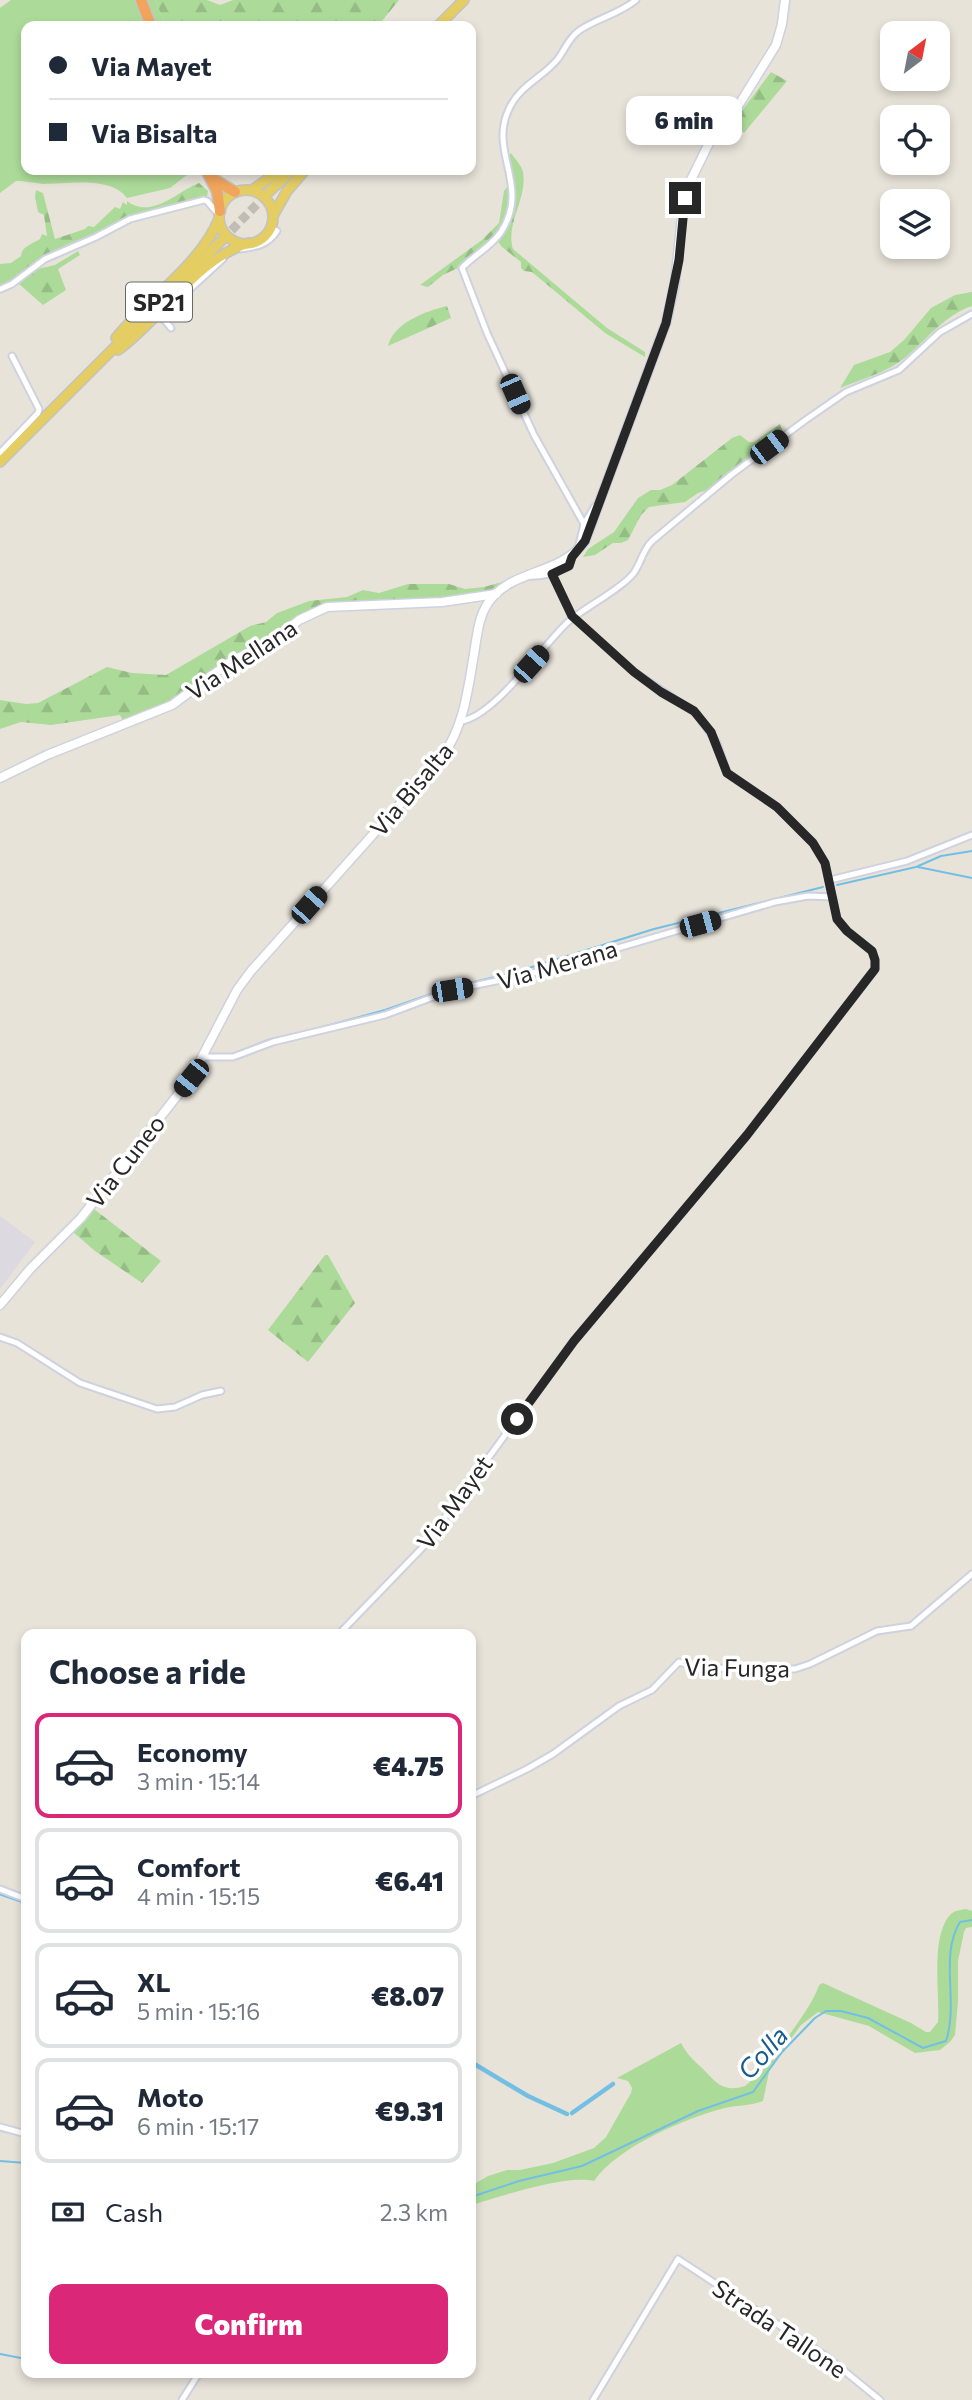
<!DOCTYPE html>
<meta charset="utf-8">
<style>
:root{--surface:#fff;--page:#f2f2f3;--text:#1f2937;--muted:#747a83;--line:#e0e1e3;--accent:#db2777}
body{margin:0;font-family:Commissioner,sans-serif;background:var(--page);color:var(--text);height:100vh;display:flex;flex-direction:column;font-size:26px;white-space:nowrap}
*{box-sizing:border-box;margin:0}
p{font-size:23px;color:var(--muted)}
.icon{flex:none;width:38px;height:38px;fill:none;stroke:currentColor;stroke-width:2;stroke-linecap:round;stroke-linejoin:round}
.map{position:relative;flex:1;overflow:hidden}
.drawer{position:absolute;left:21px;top:1629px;width:455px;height:749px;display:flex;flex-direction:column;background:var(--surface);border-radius:14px;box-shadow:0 4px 10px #0003}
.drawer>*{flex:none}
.guide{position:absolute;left:21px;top:21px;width:455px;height:154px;border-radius:14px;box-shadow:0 4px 10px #0003;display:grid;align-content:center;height:154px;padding:0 28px;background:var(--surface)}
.needle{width:46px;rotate:32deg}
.controls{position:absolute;left:880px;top:21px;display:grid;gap:14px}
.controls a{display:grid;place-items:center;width:70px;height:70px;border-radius:14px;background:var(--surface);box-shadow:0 4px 10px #0003;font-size:35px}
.end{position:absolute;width:32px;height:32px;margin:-16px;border:9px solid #272727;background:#fff;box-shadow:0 0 0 4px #fff}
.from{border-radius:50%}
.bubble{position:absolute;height:49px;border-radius:14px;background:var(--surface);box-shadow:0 4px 10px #0003;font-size:23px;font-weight:800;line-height:49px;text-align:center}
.car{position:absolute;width:21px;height:42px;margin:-21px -10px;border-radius:9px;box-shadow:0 0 5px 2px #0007;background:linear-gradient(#222 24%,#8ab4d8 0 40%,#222 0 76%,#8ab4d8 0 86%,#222 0)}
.guide b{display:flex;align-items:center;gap:24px;height:66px;font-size:26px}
.guide b+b{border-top:2px solid var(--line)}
.guide i{width:18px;height:18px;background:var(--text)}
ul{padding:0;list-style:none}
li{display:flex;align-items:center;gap:21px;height:105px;margin:0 14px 10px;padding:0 14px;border:4px solid var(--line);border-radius:14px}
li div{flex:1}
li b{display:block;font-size:26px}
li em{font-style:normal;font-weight:800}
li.selected{border-color:var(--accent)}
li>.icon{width:63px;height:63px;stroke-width:1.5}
h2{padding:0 28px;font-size:32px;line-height:84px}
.pay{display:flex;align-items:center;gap:18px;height:77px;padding:0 28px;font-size:26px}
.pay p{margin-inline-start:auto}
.primary-button{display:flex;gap:14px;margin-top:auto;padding:14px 28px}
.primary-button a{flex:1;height:80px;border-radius:14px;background:var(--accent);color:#fff;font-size:28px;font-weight:800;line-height:80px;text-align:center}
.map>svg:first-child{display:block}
.industrial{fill:#dcd9e1}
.grass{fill:#acdb99}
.forest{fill:url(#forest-firs)}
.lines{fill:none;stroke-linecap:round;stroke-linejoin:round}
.stream{stroke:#73bfe4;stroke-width:2}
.canal{stroke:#73bfe4;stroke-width:4.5}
.primary-tunnel{stroke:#c1bdb5;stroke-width:9;stroke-dasharray:9 4.5;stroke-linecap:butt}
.street-casing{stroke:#ced1df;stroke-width:9}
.secondary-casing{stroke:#ced1df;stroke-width:11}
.primary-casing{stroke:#c3c3c3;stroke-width:12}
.highway-casing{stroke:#c3c3c3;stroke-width:13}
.street{stroke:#fff;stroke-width:5}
.secondary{stroke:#fff;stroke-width:8}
.primary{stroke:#e4cd62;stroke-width:9}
.highway{stroke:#f1a55c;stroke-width:10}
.route{stroke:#272727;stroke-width:9}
.labels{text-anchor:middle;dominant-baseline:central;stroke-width:7;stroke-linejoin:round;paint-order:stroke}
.shield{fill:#fff;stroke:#686868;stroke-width:2}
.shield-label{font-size:23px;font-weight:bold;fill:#272727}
.street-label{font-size:24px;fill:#272727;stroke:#fff}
.water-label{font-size:26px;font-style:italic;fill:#175c8a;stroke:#fff}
</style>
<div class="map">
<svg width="972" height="2400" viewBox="0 0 972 2400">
<defs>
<pattern id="forest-firs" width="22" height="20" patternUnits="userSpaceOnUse" patternTransform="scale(1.75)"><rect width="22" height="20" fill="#acdb99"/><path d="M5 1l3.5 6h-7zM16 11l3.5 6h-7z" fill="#94bc84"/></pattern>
</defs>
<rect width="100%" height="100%" fill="#e8e3d9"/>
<polygon class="industrial" points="0,1216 35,1242 0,1289"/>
<g class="grass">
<path d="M11 0H155L166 26H26V170H188V174L170 188 127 198C111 176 67 184 43 184 34 183 26 181 16 181L0 193V8Z"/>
<path d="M966 1909 972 1911V1927L966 1928 964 1932 958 1961V2002L955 2035 950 2042 940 2050 915 2053 869 2026 818 2012 801 2025 770 2067 763 2101C751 2106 738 2105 725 2108 686 2118 617 2147 594 2181 565 2174 500 2197 471 2205V2186L488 2176 507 2170H520L553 2163 594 2148 606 2137 631 2093 632 2088 628 2081 617 2078 681 2043C687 2054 693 2060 702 2068 716 2082 722 2093 745 2086 764 2070 812 2009 819 1985L823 1983 911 2023 926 2032H930L938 2022C940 1994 930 1935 951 1914 955 1910 961 1910 966 1909Z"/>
</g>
<g class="forest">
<polygon points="155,0 207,0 220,5 233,0 399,0 378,26 166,26"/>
<polygon points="771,72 787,81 744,133 732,124"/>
<path d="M511 153C515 159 522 166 523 172 528 198 505 224 513 249L607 328 645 352V357L605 333 532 272 524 271 521 268V262L502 247 496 239 460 267 443 275 428 287 420 285 482 240 499 223 504 191 509 185 504 163Z"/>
<path d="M199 183 208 191 207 197 132 215 93 237 70 243 30 267 33 270 55 265 78 251 80 255 58 269 66 290 43 305 19 284 26 276 23 273 0 287V264L11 263 21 256C22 246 32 244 40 239L42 234 47 236 44 215 38 212 35 197 36 190 43 193 55 239 85 229 88 226 94 227 115 207 120 209 123 202 127 205V201C151 220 178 191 199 183Z"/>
<path d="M972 292V306C945 315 927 339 906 357 888 372 862 379 840 388L854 365 890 352 904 340 931 308 955 295Z"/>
<path d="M447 306 451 318 388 346C393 323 426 311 447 306Z"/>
<polygon points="780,424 783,432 750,455 713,488 698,493 685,502 649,507 641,515 628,540 621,543 613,543 595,555 583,557 588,549 614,532 638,498 651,490 660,490 672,485 732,438 740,435 749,442 754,442"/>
<polygon points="513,579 485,592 456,598 331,604 177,698 159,708 123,721 120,715 51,725 21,722 0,729 0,700 26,704 38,703 107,667 132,673 166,675 250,626 266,622 277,613 309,601 347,597 363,590 379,593 408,584 449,584 465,589 484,587"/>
<polygon points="94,1209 161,1261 142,1283 95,1251 73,1232"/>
<polygon points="325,1255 328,1255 355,1303 308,1362 268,1330"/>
</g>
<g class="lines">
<g class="stream">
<polyline points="918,867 972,878"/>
<polyline points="837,885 916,867 941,856 972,851"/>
<polyline points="308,1031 385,1010 448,988 516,972 654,929 823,887"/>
<polyline points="231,1055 268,1040 285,1036"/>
<polyline points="0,2161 26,2163"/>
<path d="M471 2197 519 2181 582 2166 698 2111 753 2092 782 2052 815 2018 826 2011H841L868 2018 923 2048 946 2041C959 2002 939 1956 960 1922L972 1920"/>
<polyline points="0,2354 26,2359"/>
</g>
<g class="canal">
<polyline points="0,1893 26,1902"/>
<polyline points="471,2062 528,2096 567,2114"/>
<polyline points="572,2113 613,2084"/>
</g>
<polyline class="primary-tunnel" points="222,240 269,192"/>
<defs>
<g id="street">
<path d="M241 249C256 247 268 245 277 231L271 228"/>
<polyline points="1,289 12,284 45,259 96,237 130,219 204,200 207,201 219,215"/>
<polyline points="171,328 163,318 163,314 223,259"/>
<polyline points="0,453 38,413 39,409 12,356"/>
<polyline points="584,524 595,506"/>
<path d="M579 544 584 524 534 435 487 333 462 268C474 255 491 247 501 232 531 186 488 152 509 109 519 86 542 78 557 60 565 50 569 37 580 30 598 18 619 14 636 0"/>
<path d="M528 576C544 577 556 573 569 566L572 557"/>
<path d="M461 721C494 717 543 645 568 622 585 607 620 590 633 574 641 564 642 551 652 541L731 475 807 419 846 392 899 370 940 332 972 314"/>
<polyline points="830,880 907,861 972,835"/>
<polyline points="204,1057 233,1057 273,1042 385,1015 452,990 526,975 775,902 808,896 832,897"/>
<polyline points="0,1337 17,1343 80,1383 157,1409 175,1407 202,1395 221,1391"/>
<polyline points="339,1634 423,1547 574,1341 747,1135 875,969 875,960 872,951 847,931 837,919 825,863 813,843 777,807 727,773 717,743 697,714 634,672 572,616 552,574"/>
<polyline points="471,1796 527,1769 553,1754 619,1706 652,1690 679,1662 699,1668 795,1669 810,1664 877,1631 911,1626 972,1574"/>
<polyline points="0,1889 26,1899"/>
<polyline points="0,2127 26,2134"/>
<polyline points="271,2373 275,2373"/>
<polyline points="182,2400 199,2373"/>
<polyline points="593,2400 678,2259 826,2356 880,2400"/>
</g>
<g id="secondary">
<polyline points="0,778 47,755 172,705 233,660 268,645 299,620 327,607 442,602 496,594"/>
<path d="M0 1305 31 1268 81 1218 191 1078 237 990 251 971 443 756C464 725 468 690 474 654 477 637 478 618 488 603 510 569 560 576 585 541L666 323 675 283 683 207 688 186 710 141 740 103 776 45 782 24 785 0"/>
</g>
<g id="primary">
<polyline points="438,26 464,0"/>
<polyline points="252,190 281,170"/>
<circle cx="246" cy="217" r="27"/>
<polyline points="269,192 292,170"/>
<polyline points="274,214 287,191 305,170"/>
<path d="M116 338C147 300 200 265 219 219"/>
<path d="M118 350C161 319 197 258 249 243"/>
<polyline points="0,462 222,240"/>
</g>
<g id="highway">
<polyline points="141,0 151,26"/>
<polyline points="206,170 217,191 220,211"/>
<polyline points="212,178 235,192"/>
</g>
</defs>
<use href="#street" class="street-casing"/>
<use href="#secondary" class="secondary-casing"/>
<use href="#primary" class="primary-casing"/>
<use href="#highway" class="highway-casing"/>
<use href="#street" class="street"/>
<use href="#secondary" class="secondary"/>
<use href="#primary" class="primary"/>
<use href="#highway" class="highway"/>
</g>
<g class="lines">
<polyline class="route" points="517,1419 574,1341 747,1135 875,969 875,960 872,951 847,931 837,919 825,863 813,843 777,807 727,773 711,732 694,711 661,692 634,672 572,616 552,574 569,566 572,557 585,541 666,323 679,260 685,198"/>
</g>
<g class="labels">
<rect class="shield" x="126" y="282.5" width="66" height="39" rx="5"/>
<g class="shield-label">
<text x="159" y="302">SP21</text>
</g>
<g class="street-label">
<text transform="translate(241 659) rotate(-33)">Via Mellana</text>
<text transform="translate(411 789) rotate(-50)">Via Bisalta</text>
<text transform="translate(557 964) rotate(-16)">Via Merana</text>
<text transform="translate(125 1161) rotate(-52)">Via Cuneo</text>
<text transform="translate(454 1502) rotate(-54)">Via Mayet</text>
<text transform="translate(737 1667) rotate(1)">Via Funga</text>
<text transform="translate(780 2328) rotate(34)">Strada Tallone</text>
</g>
<g class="water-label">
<text transform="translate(762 2052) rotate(-48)">Colla</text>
</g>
</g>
</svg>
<div class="controls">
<a><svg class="needle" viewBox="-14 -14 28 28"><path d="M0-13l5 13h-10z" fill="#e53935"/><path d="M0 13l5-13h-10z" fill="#747a83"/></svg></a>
<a><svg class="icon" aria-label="locate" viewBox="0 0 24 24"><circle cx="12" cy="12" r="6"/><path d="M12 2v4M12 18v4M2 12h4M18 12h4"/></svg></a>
<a><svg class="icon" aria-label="layers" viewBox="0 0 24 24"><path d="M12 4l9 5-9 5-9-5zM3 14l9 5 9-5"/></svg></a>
</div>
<i class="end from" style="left:517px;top:1419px"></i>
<i class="end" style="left:685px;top:198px"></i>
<div class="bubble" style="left:626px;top:96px;width:116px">6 min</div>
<i class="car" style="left:515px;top:394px;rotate:156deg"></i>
<i class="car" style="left:769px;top:447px;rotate:53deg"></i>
<i class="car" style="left:531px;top:664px;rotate:42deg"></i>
<i class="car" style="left:309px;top:905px;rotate:42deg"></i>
<i class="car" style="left:700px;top:924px;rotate:75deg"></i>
<i class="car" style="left:452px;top:990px;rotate:81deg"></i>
<i class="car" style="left:191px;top:1078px;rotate:219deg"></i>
<div class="guide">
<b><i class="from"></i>Via Mayet</b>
<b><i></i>Via Bisalta</b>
</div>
<section class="drawer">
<h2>Choose a ride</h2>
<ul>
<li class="selected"><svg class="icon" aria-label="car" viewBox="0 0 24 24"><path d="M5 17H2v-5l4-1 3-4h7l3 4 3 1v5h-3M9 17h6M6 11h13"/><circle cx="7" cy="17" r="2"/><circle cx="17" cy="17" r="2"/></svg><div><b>Economy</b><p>3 min · 15:14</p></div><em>€4.75</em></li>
<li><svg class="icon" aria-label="car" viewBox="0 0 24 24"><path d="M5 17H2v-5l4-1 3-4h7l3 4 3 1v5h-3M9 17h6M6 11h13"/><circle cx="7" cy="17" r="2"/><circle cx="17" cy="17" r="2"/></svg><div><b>Comfort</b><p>4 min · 15:15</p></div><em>€6.41</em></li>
<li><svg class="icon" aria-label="car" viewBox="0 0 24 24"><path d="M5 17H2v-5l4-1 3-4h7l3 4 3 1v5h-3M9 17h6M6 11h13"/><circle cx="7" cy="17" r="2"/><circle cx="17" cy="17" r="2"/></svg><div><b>XL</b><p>5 min · 15:16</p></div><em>€8.07</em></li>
<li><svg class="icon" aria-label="car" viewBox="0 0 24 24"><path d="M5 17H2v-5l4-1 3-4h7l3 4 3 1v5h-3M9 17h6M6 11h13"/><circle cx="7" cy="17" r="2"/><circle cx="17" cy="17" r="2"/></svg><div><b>Moto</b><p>6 min · 15:17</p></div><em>€9.31</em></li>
</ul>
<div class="pay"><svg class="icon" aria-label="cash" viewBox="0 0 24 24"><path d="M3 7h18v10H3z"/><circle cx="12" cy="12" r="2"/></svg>Cash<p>2.3 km</p></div>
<div class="primary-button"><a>Confirm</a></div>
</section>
</div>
